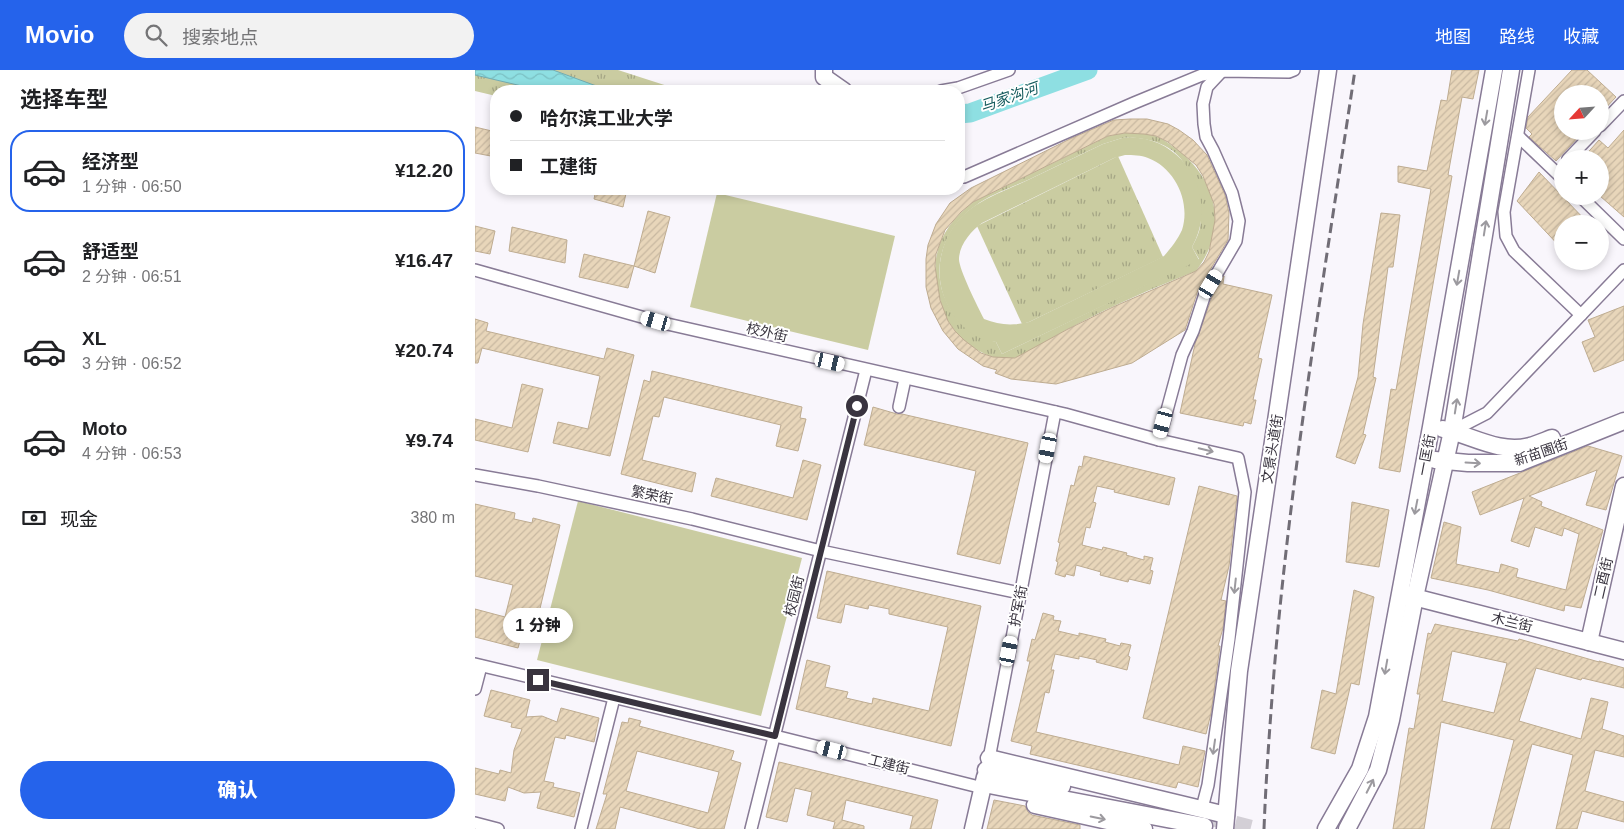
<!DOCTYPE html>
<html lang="zh">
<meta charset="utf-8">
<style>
:root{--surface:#fff;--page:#f2f2f2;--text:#202124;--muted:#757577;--line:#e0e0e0;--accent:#2563eb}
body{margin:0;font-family:Arial,"Noto Sans SC",sans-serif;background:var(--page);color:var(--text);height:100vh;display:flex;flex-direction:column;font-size:19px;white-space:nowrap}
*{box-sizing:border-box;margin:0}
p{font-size:16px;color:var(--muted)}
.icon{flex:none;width:28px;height:28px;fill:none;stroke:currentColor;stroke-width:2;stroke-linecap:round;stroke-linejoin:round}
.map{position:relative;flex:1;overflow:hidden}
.sheet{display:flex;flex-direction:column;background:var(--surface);width:475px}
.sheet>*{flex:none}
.hud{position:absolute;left:15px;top:15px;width:475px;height:110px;border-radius:20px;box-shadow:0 2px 8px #0003;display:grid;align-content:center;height:110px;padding:0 20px;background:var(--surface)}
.needle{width:32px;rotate:244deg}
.tools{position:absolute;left:1079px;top:15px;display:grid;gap:10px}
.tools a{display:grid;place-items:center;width:55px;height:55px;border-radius:50%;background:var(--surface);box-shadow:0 2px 8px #0003;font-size:25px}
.end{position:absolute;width:22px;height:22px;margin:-11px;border:6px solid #39343f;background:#fff;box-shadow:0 0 0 2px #fff}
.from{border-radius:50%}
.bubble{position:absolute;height:35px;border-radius:18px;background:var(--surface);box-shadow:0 2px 8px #0003;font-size:16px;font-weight:800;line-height:35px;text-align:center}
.car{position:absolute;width:15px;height:30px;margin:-15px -8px;border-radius:6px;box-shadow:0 0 4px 1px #0007;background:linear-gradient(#fff 24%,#345 0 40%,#fff 0 76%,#345 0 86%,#fff 0)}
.hud b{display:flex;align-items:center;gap:18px;height:48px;font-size:19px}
.hud b+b{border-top:1px solid var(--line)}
.hud i{width:12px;height:12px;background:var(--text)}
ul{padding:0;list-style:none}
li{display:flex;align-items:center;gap:15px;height:82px;margin:0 10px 8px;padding:0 10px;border:2px solid transparent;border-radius:20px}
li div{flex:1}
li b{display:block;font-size:19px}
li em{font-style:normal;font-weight:800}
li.selected{border-color:var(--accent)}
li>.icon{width:45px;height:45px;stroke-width:1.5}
h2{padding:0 20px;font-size:22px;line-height:60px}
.pay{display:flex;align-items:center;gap:12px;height:55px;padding:0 20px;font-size:19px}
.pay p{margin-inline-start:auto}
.action{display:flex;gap:10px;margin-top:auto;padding:10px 20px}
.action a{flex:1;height:58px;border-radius:30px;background:var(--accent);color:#fff;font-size:20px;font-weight:800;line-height:58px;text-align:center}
header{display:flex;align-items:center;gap:30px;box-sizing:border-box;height:70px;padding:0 25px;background:var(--accent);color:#fff}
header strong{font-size:24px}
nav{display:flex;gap:28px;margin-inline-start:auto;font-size:18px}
.search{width:350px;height:45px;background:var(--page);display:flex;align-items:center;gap:12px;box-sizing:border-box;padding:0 18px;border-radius:28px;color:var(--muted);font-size:19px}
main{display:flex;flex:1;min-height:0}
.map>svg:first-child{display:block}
.grass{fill:url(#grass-tufts);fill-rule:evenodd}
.pitch{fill:#cacca1;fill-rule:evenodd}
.water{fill:url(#water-waves);stroke:#74acb1}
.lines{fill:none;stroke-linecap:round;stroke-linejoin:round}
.river{stroke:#8edfe2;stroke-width:19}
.building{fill:url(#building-hatch);stroke:#beac91;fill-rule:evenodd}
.secondary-tunnel{stroke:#d3cfd6;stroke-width:16;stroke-dasharray:16 8;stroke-linecap:butt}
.street-casing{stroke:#887b96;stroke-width:14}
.secondary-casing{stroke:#887b96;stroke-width:19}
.street{stroke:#fff;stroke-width:11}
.secondary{stroke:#fff;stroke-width:16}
.rail{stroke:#716d76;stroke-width:3;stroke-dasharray:10 5;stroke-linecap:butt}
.oneway{stroke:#9c9a9f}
.route{stroke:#39343f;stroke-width:6}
.labels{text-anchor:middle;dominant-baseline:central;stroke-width:4;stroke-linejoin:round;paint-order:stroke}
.street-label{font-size:14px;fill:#39343f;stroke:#fff}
.water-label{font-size:15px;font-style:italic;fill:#155b5d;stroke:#fff}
</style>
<header>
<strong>Movio</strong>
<div class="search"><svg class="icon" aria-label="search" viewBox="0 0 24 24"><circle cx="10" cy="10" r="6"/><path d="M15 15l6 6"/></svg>搜索地点</div>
<nav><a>地图</a><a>路线</a><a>收藏</a></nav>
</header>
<main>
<section class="sheet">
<h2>选择车型</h2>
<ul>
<li class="selected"><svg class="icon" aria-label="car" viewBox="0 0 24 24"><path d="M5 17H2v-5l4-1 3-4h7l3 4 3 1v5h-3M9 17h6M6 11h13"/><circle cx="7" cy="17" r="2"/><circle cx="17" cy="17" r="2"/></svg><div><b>经济型</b><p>1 分钟 · 06:50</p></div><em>¥12.20</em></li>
<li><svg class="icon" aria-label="car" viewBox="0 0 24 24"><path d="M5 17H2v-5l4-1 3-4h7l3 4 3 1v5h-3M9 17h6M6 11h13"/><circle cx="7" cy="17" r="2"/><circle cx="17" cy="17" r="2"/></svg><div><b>舒适型</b><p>2 分钟 · 06:51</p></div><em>¥16.47</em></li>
<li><svg class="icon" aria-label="car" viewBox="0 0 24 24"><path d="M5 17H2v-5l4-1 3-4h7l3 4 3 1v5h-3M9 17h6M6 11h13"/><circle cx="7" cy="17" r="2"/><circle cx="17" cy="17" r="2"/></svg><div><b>XL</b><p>3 分钟 · 06:52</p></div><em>¥20.74</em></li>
<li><svg class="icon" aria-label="car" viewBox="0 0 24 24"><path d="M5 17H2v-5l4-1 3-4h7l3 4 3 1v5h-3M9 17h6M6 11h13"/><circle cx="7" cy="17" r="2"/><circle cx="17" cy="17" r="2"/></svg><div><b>Moto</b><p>4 分钟 · 06:53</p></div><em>¥9.74</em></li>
</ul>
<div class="pay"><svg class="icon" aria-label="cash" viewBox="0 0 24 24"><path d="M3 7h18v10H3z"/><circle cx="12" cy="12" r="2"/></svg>现金<p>380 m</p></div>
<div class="action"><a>确认</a></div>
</section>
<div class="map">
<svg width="1149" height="759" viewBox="0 0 1149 759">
<defs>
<pattern id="grass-tufts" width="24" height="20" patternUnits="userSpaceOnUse" patternTransform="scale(1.25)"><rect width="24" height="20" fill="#cacca1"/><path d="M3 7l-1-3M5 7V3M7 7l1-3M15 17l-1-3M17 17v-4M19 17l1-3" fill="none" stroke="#a5a685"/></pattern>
<pattern id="water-waves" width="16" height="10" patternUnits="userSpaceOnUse" patternTransform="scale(1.25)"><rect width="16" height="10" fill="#8edfe2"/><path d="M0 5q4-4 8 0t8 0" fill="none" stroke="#7bc0c3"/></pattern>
<pattern id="building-hatch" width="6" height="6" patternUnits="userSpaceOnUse" patternTransform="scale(1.25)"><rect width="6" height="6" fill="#e8d6ba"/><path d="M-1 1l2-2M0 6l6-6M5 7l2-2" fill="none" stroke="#c8b8a1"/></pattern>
</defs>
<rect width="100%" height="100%" fill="#f9f6fc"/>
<g class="grass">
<polygon points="0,0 143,0 208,21 21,21 21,26 0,21"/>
<path d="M650 63C660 63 671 63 680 66 689 69 696 75 703 80 743 111 753 160 721 201 678 218 634 237 593 259 581 265 550 286 539 288 513 293 486 272 473 251 467 239 464 227 462 214 455 180 471 153 498 132L633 66ZM647 68C667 66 693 72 706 89 712 97 715 112 718 122 725 147 731 152 717 177L724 189 527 284 521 272C496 266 479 251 469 226 456 193 472 155 500 136 516 124 538 117 555 109 580 97 604 85 628 74Z"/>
<polygon points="643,86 688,187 554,252 547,254 502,156"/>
</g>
<g class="pitch">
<path d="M647 68C706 61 746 126 717 177L724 190 527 284 521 272C500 271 481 253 472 234 455 199 468 156 501 135 517 125 536 118 553 110 578 98 603 86 628 74ZM650 85C658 85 666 85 673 88 700 98 716 132 707 160 703 169 696 178 689 186L554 252C537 256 524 255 509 249 503 237 483 198 484 188 485 174 496 161 507 153L639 88Z"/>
<polygon points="242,123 420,166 393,280 215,237"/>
<polygon points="103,431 327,488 286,646 62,590"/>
</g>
<polygon class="water" points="0,0 78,0 135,21 68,21 0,5"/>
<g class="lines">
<polyline class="river" points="484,44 495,43 613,0"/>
</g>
<g class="building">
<polygon points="977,0 1004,0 998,29 987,27 973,105 977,106 925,402 904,398 916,319 921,320 956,119 923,112 923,96 952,101 966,30 972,31"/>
<polygon points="1097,0 1112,0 1141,27 1125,44 1125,24 1088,24 1088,61 1109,61 1081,91 1054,67 1057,64 1051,58 1053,47"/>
<path d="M655 49H672L693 54 704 60 718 70 732 85 750 125 754 143 753 170 723 220 710 260 657 293 581 314 536 309 520 303 522 300 508 296 483 279 468 261 456 238 451 217V189L453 175 461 154 475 133 496 118 597 68 639 50ZM650 63 669 64 681 66 693 72 721 95 728 106 739 134 740 150 734 182 729 192 721 201 638 237 593 259 540 288 518 287 506 283 489 270 480 261 473 251 465 230 460 196 461 184 470 160 486 142 498 132 633 66Z"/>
<polygon points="0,57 21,62 21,87 0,83"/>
<polygon points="1149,60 1149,147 1125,126 1125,89 1107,89 1124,70 1133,78"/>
<polygon points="1064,102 1114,154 1088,154 1088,180 1042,131"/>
<polygon points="121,119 152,119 148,137 119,129"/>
<polygon points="173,141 195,147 180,203 159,196"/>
<polygon points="906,143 925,145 918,197 913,197 898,307 901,308 888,364 891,365 880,394 861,387 883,307 888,254"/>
<polygon points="0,156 20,161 15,184 0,181"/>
<polygon points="37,157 92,170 90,193 34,181"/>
<polygon points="109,184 159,196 153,218 104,207"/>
<polygon points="749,206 748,214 797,225 783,288 787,289 778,330 781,330 776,354 769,352 768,356 705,343 720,274 737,227"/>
<polygon points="1149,236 1149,290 1119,302 1107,272 1120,267 1113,250"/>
<polygon points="0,249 13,253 11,261 129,289 132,278 159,285 135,386 78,373 83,352 113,359 125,306 7,278 3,293 0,293"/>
<polygon points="177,301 327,337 325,348 331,349 323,381 301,376 306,355 189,327 184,347 178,346 167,390 221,403 217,422 146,404 169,310 175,312"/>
<polygon points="47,314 68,319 53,382 0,370 0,349 37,358"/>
<polygon points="398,337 422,344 427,344 553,373 525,494 482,484 501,401 389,375"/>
<polygon points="1113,376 1147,386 1131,440 1111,435 1122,400 1054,426 1067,432 1066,436 1128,460 1106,538 1090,535 1089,541 1013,520 956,508 969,452 986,457 981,494 1024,503 1026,494 1043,499 1041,507 1091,520 1104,464 1089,458 1087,466 1060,457 1054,477 1036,471 1049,428 1005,445 997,422"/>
<polygon points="609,386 700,408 694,435 639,422 640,420 622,416 618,432 621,433 615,458 611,457 607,475 627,480 628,477 652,483 651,485 669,490 669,486 678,488 675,500 678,501 675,514 654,509 653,512 625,505 626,502 601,495 599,506 591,504 590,507 580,504 583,492 581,491 585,473 583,472 596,415 599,416 604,396 607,397"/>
<polygon points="328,390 346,395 332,450 236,426 241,408 318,428"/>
<polygon points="724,416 762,426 754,496 746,530 751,531 748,558 743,576 745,576 736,643 731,664 668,648"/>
<polygon points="877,432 914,440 904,497 871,492"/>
<polygon points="0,434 40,443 39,449 57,453 58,448 85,455 62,551 58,550 54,569 46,567 43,578 0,567 0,539 30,547 38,515 0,506"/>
<polygon points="352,501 506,536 476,676 321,639 332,590 355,596 350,617 373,622 371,628 397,634 398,628 454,641 473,557 414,544 414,539 394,535 393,539 370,534 366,553 342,548"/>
<polygon points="879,520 899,527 884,615 876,613 860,684 836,678 847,620 861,624"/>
<polygon points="568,543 579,546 578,550 586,551 583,561 604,566 604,563 631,569 630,572 645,576 646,573 656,575 653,586 655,587 652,600 621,592 622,590 604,586 604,589 580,584 576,600 579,600 574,623 570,622 561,662 704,695 708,676 730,681 723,717 703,712 701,718 555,684 557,676 536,671 555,591 552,591 557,569 560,570"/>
<path d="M960 554 1043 571 1044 569 1124 592V591L1149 598V618L1107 608 1106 610 1061 598 1044 651 1106 669 1116 628 1133 632 1127 659 1149 666V687L1120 680 1110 721 1149 732V752L1107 741 1102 759H1081L1098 685 1057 674 1034 759H1016L1039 670 966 652 949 759H918L934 658 939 659 945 624H942L953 563 956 564ZM977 581 1032 593 1019 643 967 631Z"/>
<polygon points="16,620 55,630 51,647 67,646 82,652 86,638 124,648 119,672 91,665 90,669 80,667 69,711 79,713 78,717 105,723 99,747 62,738 66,722 49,723 33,717 30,731 0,724 0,698 24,704 25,700 36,703 39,680 47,659 36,657 37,653 9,646"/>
<path d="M154 648 166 651 164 656 259 681 256 690 266 693 249 759H225L145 737 140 759H121L132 724H128L147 652 153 653ZM162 681 244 702 233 743 151 721Z"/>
<polygon points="304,692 463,730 456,759 435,759 438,746 371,730 367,750 389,756 389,759 358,759 360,752 332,745 337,722 320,718 312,752 291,747"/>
<polygon points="519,730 550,736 553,742 557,745 605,755 605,759 512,759"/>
</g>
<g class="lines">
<polyline class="secondary-tunnel" points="737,748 781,759"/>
<defs>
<g id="street">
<polyline points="1054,0 1029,142 1031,166 1039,181 1106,245"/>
<polyline points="466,21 483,18 534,0"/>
<polyline points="1125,56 1149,31"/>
<polyline points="1043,66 1088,109"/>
<polyline points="1093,89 1120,61"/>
<polyline points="484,107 489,107 659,33 727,5 747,1 814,2 819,0"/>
<polyline points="1105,126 1149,169"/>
<polyline points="0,200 188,253 590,344 684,370 707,285 718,261 730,224 761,171 764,151 757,123 738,80 731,67 729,54 728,34 732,17 747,1"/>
<polyline points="424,337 430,309"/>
<polyline points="977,361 1012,343 1149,200"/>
<polyline points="684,370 763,388 770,422 754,569 733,715 727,738"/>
<polyline points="0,405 63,416 217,449 346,481 545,523"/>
<polyline points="0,594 300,666 508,718"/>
<polyline points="0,619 6,596"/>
<polyline points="513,694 580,342"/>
<polyline points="0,753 23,759"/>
<polyline points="106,759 139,628"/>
<polyline points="276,759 391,300"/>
</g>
<g id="secondary">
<polyline points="349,0 349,7 369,21"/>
<path d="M968 359C996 365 1024 384 1055 376 1062 374 1069 371 1077 368"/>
<polyline points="960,390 993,393 1044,393 1149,351"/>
<polyline points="931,525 1149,581"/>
<polyline points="1114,572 1149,416"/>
<polyline points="514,688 751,745"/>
<polyline points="511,700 587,716"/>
<polyline points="509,714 729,756"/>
<polyline points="560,735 669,759"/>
<polyline points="498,759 510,707"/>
<polyline points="750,759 764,601 853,0"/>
<polyline points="851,759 885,699 902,647 956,357 1019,0"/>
<polyline points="872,759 903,700 916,650 940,527 977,361 1036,0"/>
</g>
</defs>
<use href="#street" class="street-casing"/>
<use href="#secondary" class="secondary-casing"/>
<use href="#street" class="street"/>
<use href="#secondary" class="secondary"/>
<path class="rail" d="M789 759C791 706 795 654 799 602 816 400 850 200 880 0"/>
</g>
<defs><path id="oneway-shaft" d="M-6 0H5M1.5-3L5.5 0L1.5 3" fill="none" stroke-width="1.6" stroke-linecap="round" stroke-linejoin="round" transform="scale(1.25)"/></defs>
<g class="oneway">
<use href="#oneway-shaft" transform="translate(1011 48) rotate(100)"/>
<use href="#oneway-shaft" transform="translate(1010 158) rotate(-81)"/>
<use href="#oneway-shaft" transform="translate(983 208) rotate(100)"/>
<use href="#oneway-shaft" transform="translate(981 336) rotate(-81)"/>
<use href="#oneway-shaft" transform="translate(731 380) rotate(13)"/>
<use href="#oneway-shaft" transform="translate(998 393) rotate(3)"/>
<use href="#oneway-shaft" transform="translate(941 437) rotate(101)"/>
<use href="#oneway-shaft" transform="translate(760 516) rotate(96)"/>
<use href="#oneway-shaft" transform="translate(911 597) rotate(100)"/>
<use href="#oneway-shaft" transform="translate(739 677) rotate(98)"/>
<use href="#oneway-shaft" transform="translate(895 716) rotate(-63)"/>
<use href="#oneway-shaft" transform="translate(623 748) rotate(12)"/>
</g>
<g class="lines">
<polyline class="route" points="63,610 300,666 382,336"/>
</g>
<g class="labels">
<g class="street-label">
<text transform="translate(292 262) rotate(13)">校外街</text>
<text transform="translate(797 379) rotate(-81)">文景头道街</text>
<text transform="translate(1066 382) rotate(-19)">新苗圃街</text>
<text transform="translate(951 385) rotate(-79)">一匡街</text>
<text transform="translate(177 425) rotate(12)">繁荣街</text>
<text transform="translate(1128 508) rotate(-77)">二酉街</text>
<text transform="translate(319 526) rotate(-76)">校园街</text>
<text transform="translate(543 536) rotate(-79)">护军街</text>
<text transform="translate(1037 552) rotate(14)">木兰街</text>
<text transform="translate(414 694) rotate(14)">工建街</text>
</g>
<g class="water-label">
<text transform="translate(534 27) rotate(-19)">马家沟河</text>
</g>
</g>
</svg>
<div class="tools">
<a><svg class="needle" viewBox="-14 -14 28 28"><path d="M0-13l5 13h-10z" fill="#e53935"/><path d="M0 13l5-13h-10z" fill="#757577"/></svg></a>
<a>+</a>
<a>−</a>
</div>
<i class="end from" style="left:382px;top:336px"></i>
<i class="end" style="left:63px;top:610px"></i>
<div class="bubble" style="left:28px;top:538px;width:70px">1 分钟</div>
<i class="car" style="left:736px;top:214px;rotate:31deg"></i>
<i class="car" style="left:181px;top:251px;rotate:286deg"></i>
<i class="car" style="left:355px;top:292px;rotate:103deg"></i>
<i class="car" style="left:688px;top:353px;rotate:195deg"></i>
<i class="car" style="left:573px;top:378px;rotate:191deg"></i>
<i class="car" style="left:534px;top:581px;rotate:11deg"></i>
<i class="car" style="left:357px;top:680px;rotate:284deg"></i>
<div class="hud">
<b><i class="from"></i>哈尔滨工业大学</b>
<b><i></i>工建街</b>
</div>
</div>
</main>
